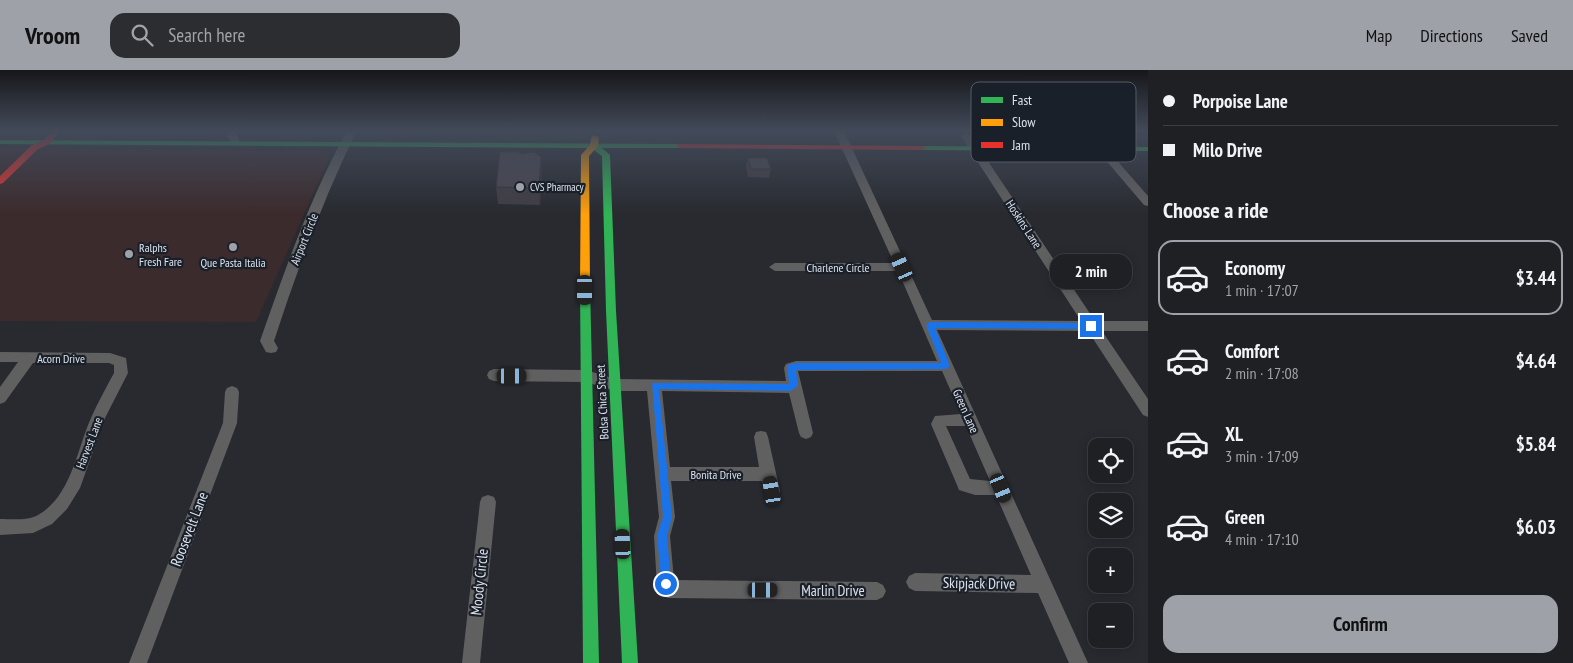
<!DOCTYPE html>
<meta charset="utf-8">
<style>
:root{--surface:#1e2024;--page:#2b2d31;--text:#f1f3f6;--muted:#a1a3a6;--line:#3c3e41;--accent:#9ea1a8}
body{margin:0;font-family:"PT Sans Narrow",sans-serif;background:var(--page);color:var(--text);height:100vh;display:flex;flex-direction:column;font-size:19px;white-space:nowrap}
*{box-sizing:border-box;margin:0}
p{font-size:16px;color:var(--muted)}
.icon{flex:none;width:28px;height:28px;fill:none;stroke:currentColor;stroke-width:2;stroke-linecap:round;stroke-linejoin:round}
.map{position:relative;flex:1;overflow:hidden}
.sheet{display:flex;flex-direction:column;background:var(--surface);width:425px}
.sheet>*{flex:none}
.guide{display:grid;align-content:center;height:110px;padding:0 15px;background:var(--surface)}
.tools{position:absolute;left:1088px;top:368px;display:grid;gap:10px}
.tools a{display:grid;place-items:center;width:45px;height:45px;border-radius:10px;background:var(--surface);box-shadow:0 2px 12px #0003,0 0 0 1px var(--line);font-size:25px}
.end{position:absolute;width:22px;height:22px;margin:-11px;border:6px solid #1a73e8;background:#fff;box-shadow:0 0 0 2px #fff}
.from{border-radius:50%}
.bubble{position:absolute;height:35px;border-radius:15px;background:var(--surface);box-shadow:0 2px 12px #0003,0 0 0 1px var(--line);font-size:16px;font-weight:700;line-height:35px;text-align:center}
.car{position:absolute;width:15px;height:30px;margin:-15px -8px;border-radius:6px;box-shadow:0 0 4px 1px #0007;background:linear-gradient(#222 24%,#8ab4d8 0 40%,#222 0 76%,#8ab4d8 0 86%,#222 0)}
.guide b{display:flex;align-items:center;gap:18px;height:48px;font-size:19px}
.guide b+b{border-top:1px solid var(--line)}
.guide i{width:12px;height:12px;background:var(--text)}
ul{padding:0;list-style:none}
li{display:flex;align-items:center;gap:15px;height:75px;margin:0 10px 8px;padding:0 5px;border:2px solid transparent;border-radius:15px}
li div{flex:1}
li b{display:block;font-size:19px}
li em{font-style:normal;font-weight:700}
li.active{border-color:var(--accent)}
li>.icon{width:45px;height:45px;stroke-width:1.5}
h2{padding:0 15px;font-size:22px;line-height:60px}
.action{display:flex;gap:10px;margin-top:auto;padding:10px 15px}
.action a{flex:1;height:58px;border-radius:15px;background:var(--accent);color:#111;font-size:20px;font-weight:700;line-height:58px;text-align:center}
header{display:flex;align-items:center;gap:30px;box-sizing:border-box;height:70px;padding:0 25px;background:var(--accent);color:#111}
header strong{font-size:24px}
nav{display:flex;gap:28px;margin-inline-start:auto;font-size:18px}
.search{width:350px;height:45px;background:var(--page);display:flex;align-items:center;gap:12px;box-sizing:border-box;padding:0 18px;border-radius:15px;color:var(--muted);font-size:19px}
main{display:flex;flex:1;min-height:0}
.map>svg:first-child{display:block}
.commercial{fill:#3c2b2d}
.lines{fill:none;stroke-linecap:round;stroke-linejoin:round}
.street{fill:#616060;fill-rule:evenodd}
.fast{fill:#30b455;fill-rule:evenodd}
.slow{fill:#ff9f0a;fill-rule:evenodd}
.jam{fill:#e5322d;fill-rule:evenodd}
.wall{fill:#403c44}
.shaded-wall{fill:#343137}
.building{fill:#4a464f;stroke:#343137}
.route{fill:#1a73e8}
.poi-dot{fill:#9ea1a8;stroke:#1a202a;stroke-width:2}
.labels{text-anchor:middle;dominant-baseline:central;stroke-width:4.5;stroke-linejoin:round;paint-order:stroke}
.far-poi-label{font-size:11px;fill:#dde1e9;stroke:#1a202a;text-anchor:start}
.street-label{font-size:12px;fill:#dde1e9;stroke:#1a202a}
.poi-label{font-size:12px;fill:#dde1e9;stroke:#1a202a;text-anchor:start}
.near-street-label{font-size:15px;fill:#dde1e9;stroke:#1a202a}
.key{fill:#1a202a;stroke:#545a63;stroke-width:1}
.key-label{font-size:14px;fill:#dde1e9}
</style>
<header>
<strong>Vroom</strong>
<div class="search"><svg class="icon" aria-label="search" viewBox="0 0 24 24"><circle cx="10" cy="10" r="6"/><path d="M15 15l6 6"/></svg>Search here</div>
<nav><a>Map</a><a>Directions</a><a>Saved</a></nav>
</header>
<main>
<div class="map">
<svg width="1148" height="593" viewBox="0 0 1148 593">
<rect width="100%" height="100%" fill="#282a30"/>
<polygon class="commercial" points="0,78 327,81 329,88 256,252 0,251"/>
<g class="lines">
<g class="street">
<polygon points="226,61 236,61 240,73 239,75 231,75"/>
<path d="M347 61 356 62C323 130 297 200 274 271L278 278 276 282 271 283 266 282 260 271C285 200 310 127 347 61Z"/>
<path d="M834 61H844L932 250 1081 251 961 66 966 63 971 66 1095 251H1148V261H1102L1148 329V347L1143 345 1088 261 937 260 1088 593H1069L1038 523 915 521 909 518 906 512 909 506 915 503 1031 505 996 425H975L959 420 957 415 931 354 935 346 961 344 942 301H798L813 363 811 367 806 369 801 367 799 363 789 323 662 321 670 397H759L754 367 756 362 761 361 766 362 768 367 780 421 778 426 772 428 766 426 762 411H671L675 447 670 466 674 510 877 512 883 515 886 521 883 527 877 530 668 528 662 525 657 517 654 466 659 447 647 321H615L586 312 494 311 489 309 487 305 489 301 494 299 586 300 615 309 786 311 784 298 786 294 796 291H937L898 201H775L769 197 775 193H894ZM946 356H966L990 411 970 409Z"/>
<polygon points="1081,61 1091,61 1148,126 1148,136 1144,135"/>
<path d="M0 282 110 283 126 288 128 303 105 348 80 418 67 439 52 454 33 463 0 465V449C12 449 27 451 38 445 71 427 77 379 91 348 98 332 106 318 114 303V295L109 293H33L5 332 0 334V317L18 292H0Z"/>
<polygon points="232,316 237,318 239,322 237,353 147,593 129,593 223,353 225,322 227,318"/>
<polygon points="488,425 494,427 496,432 480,593 462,593 480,432 482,427"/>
</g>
<g class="fast">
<polygon points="0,70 683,74 684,76 680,78 602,78 610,85 616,241 638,593 622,593 606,241 602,86 591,78 0,74"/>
<polygon points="919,76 1148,77 1148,81 922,80 918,78"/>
<polygon points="585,212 590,216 599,593 583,593 580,216"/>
</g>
<polygon class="slow" points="592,65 599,67 598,76 589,86 590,216 585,220 580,216 581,85 590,75"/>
<g class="jam">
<polygon points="52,61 59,62 50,74 38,79 3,113 0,114 0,106 32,75 44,70"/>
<polygon points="677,74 922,76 926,78 922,80 680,78 676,76"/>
</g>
</g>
<g class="wall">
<polygon points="521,84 542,104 540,135 498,134 496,117"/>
<polygon points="748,88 771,99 769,108 748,107 746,96"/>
</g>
<polygon class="shaded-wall" points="541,87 542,104 540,135 539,118"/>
<g class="building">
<polygon points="500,82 518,82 521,84 534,82 541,87 539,118 496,117"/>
<polygon points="748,88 767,88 771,99 751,99"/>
</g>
<linearGradient id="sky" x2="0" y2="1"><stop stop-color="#16171a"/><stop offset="0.42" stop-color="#424a59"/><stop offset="1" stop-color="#424a59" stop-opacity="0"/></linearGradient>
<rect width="1148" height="144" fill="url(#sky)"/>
<polygon class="route" points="930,252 1091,253 1095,256 1091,259 935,258 950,296 946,299 796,300 798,316 790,321 659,319 672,447 667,466 671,514 670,518 666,519 662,518 657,466 663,447 652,313 789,314 787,298 788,295 796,293 941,293 926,255"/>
<g class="poi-dot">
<circle cx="520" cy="117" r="5"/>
<circle cx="233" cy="177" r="5"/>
<circle cx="129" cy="184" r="5"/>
</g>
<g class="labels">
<g class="far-poi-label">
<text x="530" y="117">CVS Pharmacy</text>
</g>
<g class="street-label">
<text transform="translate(1024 154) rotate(57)">Hoskins Lane</text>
<text transform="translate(304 169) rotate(-68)">Airport Circle</text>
<text x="838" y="197">Charlene Circle</text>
<text x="61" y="288">Acorn Drive</text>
<text transform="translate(602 332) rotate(-93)">Bolsa Chica Street</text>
<text transform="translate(966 341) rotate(66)">Green Lane</text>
<text transform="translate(89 373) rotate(-69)">Harvest Lane</text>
<text x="716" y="404">Bonita Drive</text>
</g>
<g class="poi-label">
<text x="139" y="177">Ralphs<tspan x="139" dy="14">Fresh Fare</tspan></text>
<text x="233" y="192" text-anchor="middle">Que Pasta Italia</text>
</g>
<g class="near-street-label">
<text transform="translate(189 459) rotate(-69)">Roosevelt Lane</text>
<text transform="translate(479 512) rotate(-84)">Moody Circle</text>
<text transform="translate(979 513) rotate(1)">Skipjack Drive</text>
<text x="833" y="520">Marlin Drive</text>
</g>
</g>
<rect x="971" y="12" width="165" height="80" rx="8" class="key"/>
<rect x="981" y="27" width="22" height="6" fill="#30b455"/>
<rect x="981" y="49" width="22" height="7" fill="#ff9f0a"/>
<rect x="981" y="72" width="22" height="6" fill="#e5322d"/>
<g class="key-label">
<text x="1012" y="35">Fast</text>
<text x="1012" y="57">Slow</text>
<text x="1012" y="80">Jam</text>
</g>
</svg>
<div class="tools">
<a><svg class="icon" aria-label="locate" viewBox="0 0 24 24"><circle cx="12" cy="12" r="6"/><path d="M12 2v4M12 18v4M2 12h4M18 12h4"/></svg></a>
<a><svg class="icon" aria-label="layers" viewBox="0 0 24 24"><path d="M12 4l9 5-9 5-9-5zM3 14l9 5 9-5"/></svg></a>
<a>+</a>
<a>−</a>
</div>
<i class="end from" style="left:666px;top:514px"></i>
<i class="end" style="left:1091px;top:256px"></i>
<div class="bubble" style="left:1050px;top:184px;width:82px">2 min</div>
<i class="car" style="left:902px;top:197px;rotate:336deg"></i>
<i class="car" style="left:585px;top:220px;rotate:180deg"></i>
<i class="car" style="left:512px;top:306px;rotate:90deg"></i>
<i class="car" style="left:1001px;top:418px;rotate:157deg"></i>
<i class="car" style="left:772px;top:421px;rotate:350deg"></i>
<i class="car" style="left:623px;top:474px;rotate:357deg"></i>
<i class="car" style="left:763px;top:520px;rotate:90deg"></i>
</div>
<section class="sheet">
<div class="guide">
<b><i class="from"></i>Porpoise Lane</b>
<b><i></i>Milo Drive</b>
</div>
<h2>Choose a ride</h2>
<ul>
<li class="active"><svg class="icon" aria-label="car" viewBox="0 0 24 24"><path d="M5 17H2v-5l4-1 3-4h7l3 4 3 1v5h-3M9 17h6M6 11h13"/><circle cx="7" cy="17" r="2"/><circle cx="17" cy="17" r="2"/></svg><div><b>Economy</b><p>1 min · 17:07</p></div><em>$3.44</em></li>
<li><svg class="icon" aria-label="car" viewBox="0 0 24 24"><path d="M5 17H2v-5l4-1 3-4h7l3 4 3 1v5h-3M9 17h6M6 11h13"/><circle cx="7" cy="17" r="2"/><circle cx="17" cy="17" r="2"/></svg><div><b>Comfort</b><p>2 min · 17:08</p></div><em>$4.64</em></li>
<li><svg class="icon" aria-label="car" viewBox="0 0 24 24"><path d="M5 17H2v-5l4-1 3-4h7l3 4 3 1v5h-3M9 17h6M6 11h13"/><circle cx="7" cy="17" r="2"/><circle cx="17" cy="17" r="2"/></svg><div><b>XL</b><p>3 min · 17:09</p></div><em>$5.84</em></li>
<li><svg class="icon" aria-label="car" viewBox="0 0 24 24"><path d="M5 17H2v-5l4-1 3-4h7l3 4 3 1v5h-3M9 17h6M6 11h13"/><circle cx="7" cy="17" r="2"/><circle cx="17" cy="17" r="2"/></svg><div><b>Green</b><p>4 min · 17:10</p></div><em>$6.03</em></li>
</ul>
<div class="action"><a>Confirm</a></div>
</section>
</main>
